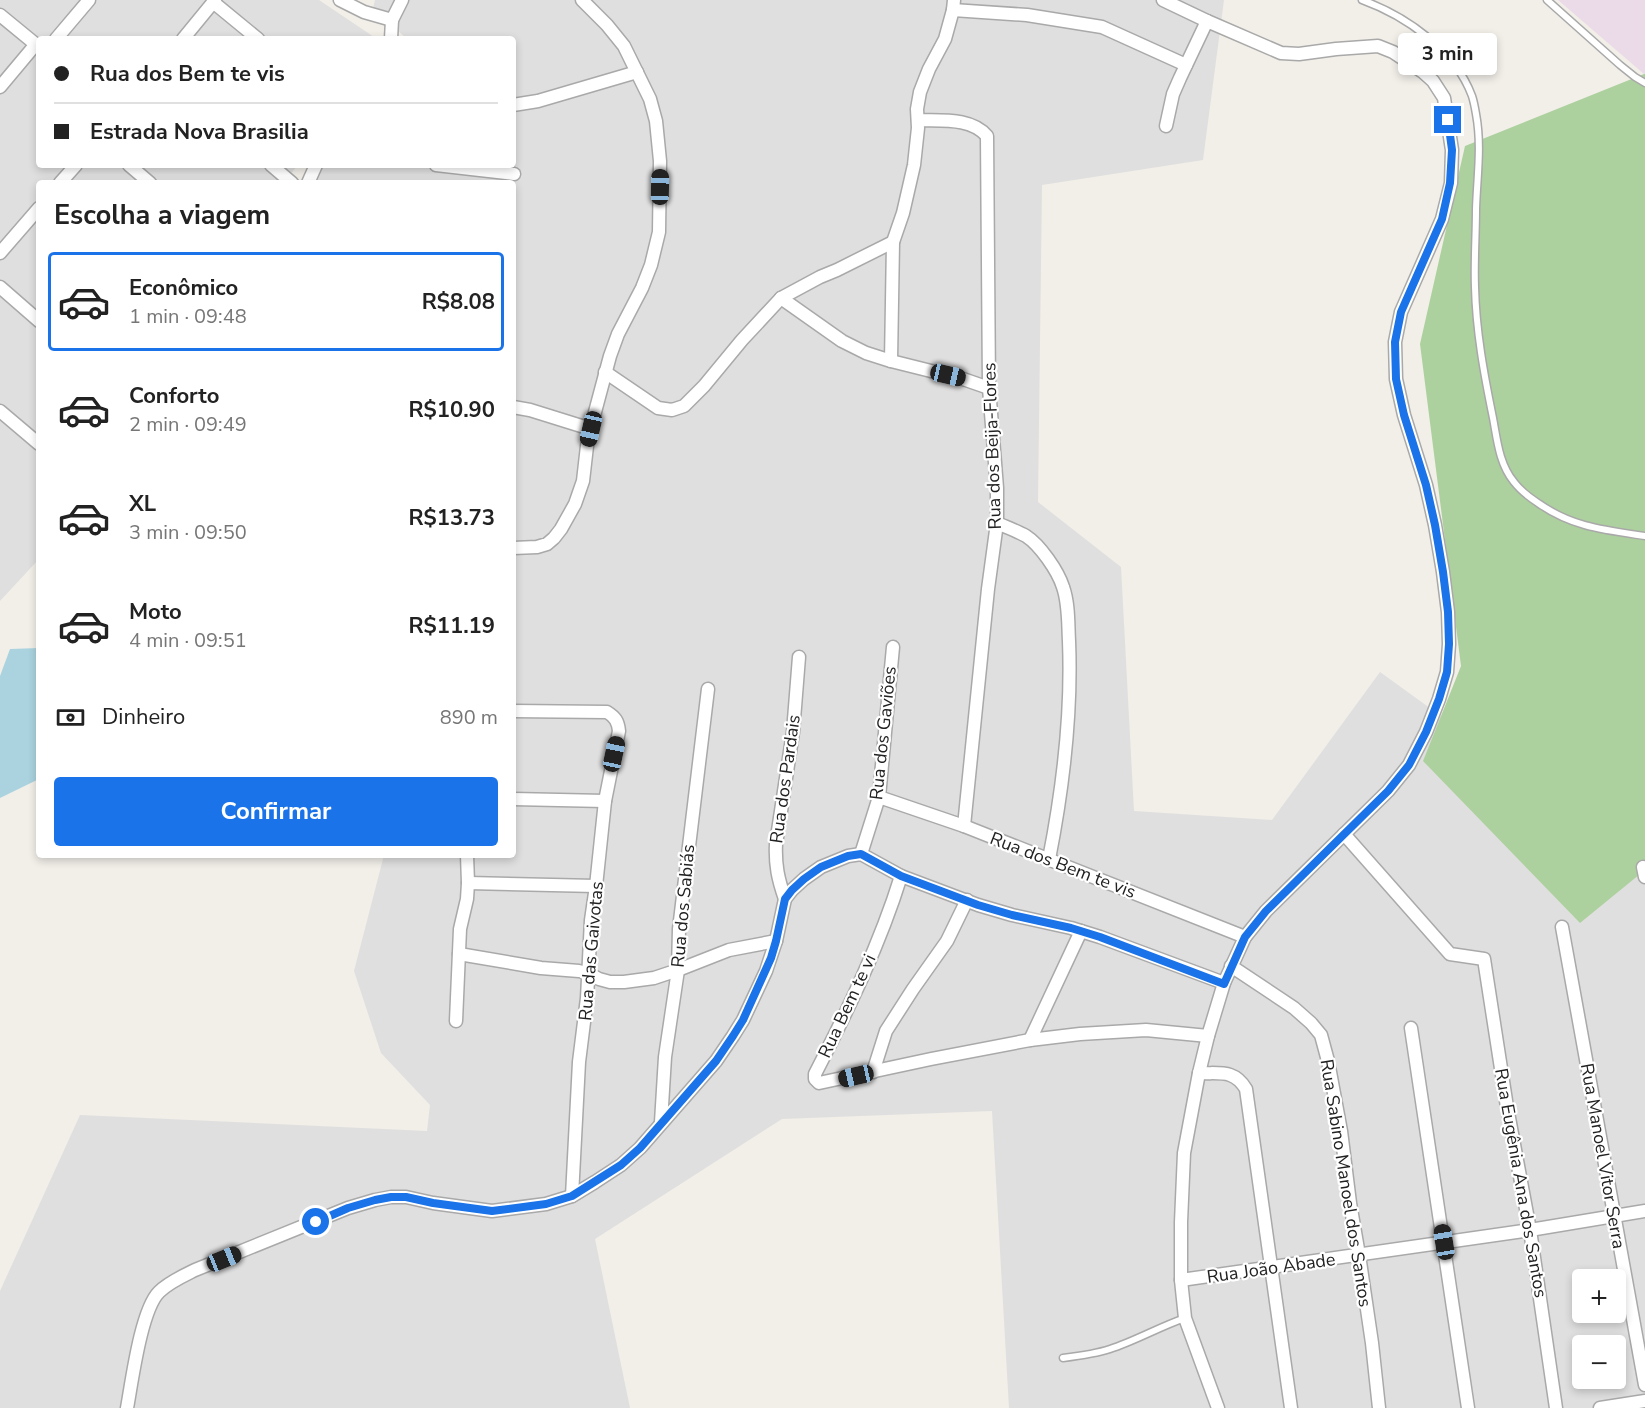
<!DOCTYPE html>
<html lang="pt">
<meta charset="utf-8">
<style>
:root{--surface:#fff;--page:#f6f6f6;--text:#222;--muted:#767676;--line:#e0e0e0;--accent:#1a73e8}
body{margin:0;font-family:"Nunito Sans",sans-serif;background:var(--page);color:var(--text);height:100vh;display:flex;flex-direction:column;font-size:22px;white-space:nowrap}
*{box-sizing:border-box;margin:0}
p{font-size:20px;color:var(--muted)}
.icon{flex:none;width:33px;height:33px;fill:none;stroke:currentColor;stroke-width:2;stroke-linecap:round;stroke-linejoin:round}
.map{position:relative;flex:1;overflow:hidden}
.panel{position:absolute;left:36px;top:180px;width:480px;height:678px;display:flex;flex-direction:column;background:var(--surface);border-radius:6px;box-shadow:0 3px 9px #0003}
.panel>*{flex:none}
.banner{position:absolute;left:36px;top:36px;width:480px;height:132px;border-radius:6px;box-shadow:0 3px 9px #0003;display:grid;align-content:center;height:132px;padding:0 18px;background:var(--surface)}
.controls{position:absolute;left:1572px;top:1269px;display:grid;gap:12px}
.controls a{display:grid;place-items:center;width:54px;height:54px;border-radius:6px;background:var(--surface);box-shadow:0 3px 9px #0003;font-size:30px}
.end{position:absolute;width:27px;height:27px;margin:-14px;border:8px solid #1a73e8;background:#fff;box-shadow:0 0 0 3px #fff}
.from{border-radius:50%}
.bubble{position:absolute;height:42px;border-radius:6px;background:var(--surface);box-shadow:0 3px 9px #0003;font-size:20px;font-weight:700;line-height:42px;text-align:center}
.car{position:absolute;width:18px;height:36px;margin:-18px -9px;border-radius:8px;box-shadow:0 0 4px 2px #0007;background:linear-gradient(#222 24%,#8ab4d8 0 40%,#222 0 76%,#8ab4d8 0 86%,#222 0)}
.banner b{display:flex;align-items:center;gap:21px;height:57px;font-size:22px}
.banner b+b{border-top:2px solid var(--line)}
.banner i{width:15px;height:15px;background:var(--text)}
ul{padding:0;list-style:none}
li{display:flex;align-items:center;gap:18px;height:99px;margin:0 12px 9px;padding:0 6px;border:3px solid transparent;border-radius:6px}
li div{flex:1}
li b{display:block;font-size:22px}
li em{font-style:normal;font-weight:700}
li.selected{border-color:var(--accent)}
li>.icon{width:54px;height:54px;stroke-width:1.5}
h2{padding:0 18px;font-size:27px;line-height:72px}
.pay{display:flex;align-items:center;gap:15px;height:66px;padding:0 18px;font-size:22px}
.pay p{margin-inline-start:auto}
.button{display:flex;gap:12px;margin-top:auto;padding:12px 18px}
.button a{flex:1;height:69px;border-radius:6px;background:var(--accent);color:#fff;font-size:24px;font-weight:700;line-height:69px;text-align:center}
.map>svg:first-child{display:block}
.residential{fill:#e0dfdf;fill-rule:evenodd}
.industrial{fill:#ebdbe8}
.forest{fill:#add19e}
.water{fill:#aad3df}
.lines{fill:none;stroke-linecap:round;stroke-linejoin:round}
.service-casing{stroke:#a9a9a9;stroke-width:9}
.minor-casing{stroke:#a9a9a9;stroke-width:15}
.service{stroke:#fff;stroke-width:6}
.minor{stroke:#fff;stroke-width:12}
.route{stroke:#1a73e8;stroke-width:8}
.labels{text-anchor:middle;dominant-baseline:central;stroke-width:4.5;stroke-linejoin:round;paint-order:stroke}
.street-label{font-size:18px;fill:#222;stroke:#fff}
</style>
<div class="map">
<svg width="1645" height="1408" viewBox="0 0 1645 1408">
<rect width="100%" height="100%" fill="#f2efe9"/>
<g class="residential">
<polygon points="0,0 319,0 377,39 39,39 39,165 298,165 283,183 39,183 39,559 0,601"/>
<path d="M375 0H1224L1203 160 1042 185 1038 502 1121 567 1134 811 1272 820 1380 672 1481 745 1645 845V1408H1009L992 1111 782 1119 595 1239 630 1408H0V1291L80 1115 427 1131 430 1105 381 1053 354 971 384 855H513V183H303L317 165H513V39H407L373 8ZM1582 1280H1616V1312H1582ZM1582 1346H1616V1378H1582Z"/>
</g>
<polygon class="industrial" points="1558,0 1645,0 1645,74 1644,74"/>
<polygon class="forest" points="1644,74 1645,74 1645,870 1580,923 1423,761 1461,666 1420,344 1465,146"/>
<polygon class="water" points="39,648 39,779 0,798 0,676 10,649"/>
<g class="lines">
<defs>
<g id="service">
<path d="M1362 0C1406 16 1455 50 1472 96 1474 102 1475 108 1476 114 1482 146 1477 177 1476 209 1476 235 1474 261 1475 287 1476 331 1484 374 1493 418 1497 439 1499 464 1514 482 1520 490 1529 497 1538 503 1572 527 1604 530 1645 536"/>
<polyline points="1547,0 1620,65 1635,77 1645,83"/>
<path d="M1063 1358C1079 1356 1095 1354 1110 1349 1135 1341 1159 1327 1185 1318"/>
</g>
<g id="minor">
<polyline points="340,0 364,12 392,20"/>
<polyline points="1163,0 1207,21 1281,53 1299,54 1336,49 1378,46 1393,52 1423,72 1433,81 1444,98 1452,150 1451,183 1442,219 1401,312 1395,342 1396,379 1404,415 1426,485 1435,525 1443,572 1448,612 1449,644 1447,672 1439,699 1426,732 1409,765 1388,791 1266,911 1245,937 1224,983 1208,1036 1199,1073 1184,1153 1181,1222 1181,1280 1185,1318 1218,1408"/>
<polyline points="213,2 258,39"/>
<polyline points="953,10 1027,15 1102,27 1186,65"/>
<polyline points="0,15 39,47"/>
<polyline points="56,39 89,0"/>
<polyline points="183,39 215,0"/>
<polyline points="391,39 392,20 402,0"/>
<polyline points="0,87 36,44"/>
<polyline points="513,105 538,101 637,72"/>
<path d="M918 120C941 121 971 117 987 136L989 388 997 488V523L988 589 964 826"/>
<polyline points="1166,126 1173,94 1180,78 1207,21"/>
<polyline points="129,165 150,183"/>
<polyline points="271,165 292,183"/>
<polyline points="436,165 514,174"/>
<polyline points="60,183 76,165"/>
<polyline points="308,183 316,165"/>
<polyline points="0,253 39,208"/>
<polyline points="0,287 39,321"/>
<polyline points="781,298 842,341 866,353 891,361 963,379 989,388"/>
<polyline points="891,361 893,242 903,213 914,165 918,128 917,109 920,92 929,69 945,39 953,10 954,0"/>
<polyline points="605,372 658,408 672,410 684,406 704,386 742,340 781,298 820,277 837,270 893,242"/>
<polyline points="513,407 530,410 591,429"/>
<polyline points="0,411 39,444"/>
<path d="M997 523C1006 527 1017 531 1026 536 1040 545 1058 571 1063 587 1069 604 1068 624 1069 641 1072 714 1063 788 1049 859"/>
<polyline points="513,548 537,547 547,544 554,538 561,529 575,504 583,481 587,446 595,412 610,356 618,334 642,288 651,265 659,232 660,161 656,121 650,99 624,46 607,25 582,0"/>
<path d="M513 711 607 712C615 717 618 721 619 731L605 801 596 886 591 920 587 998 579 1062 572 1196"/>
<polyline points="879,797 964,826 1245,937"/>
<polyline points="513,799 605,801"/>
<polyline points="1344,834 1450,954 1484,959 1507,1107 1530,1230 1556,1408"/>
<polyline points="861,854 879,797 893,647"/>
<polyline points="1643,867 1645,877"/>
<path d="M901 876C880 944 848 1010 815 1074V1079L819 1083 931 1059 1030 1040 1080 1034 1146 1030 1208 1036"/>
<polyline points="468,883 596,886"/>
<path d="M785 899C778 879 775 865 776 844L793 732 799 657"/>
<polyline points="1562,927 1645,1385"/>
<polyline points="459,954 541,968 579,971 588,973 599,979 610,982 624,982 654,978 678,970 729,950 776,941"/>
<polyline points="1231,966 1294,1008 1311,1023 1321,1035 1328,1061 1341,1131 1350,1203 1359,1255 1372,1343 1379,1408"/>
<polyline points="456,1021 460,929 467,899 468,883 467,855"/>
<polyline points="1411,1028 1468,1408"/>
<polyline points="1030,1040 1081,931"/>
<polyline points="873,1072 886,1031 913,989 947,941 967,900"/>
<path d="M1199 1073C1220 1074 1234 1069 1246 1089L1291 1408"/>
<polyline points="661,1122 665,1057 678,970 679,929 708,689"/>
<polyline points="1181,1280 1530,1230 1645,1211"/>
<path d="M127 1408C132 1381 141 1310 159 1292 169 1282 183 1276 195 1270L348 1208 375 1200 391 1197H406L433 1203 492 1211 546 1204 572 1196 595 1182 621 1165 640 1148 716 1061 733 1036 743 1020 766 971 776 941 785 899 792 890 804 879 821 867 848 856 861 854 901 876 978 905 1012 915 1071 928 1100 937 1224 983"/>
<polyline points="1600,1408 1645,1401"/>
</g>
</defs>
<use href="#service" class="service-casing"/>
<use href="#minor" class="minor-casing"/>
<use href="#service" class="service"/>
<use href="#minor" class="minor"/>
</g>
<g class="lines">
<polyline class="route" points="316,1222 348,1208 375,1200 391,1197 406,1197 433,1203 492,1211 546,1204 572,1196 621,1165 640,1148 716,1061 733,1036 743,1020 771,958 776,941 785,899 792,890 804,879 821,867 848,856 861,854 901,876 978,905 1012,915 1071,928 1100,937 1224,984 1245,937 1266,911 1388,791 1409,765 1426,732 1439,699 1447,672 1449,644 1448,612 1443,572 1435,525 1426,485 1404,415 1396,379 1395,342 1401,312 1442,219 1450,183 1452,150 1448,120"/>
</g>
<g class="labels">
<g class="street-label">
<text transform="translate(992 446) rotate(-92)">Rua dos Beija-Flores</text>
<text transform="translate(883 733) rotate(-84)">Rua dos Gaviões</text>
<text transform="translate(785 779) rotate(-82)">Rua dos Pardais</text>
<text transform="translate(1063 865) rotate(21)">Rua dos Bem te vis</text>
<text transform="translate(683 906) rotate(-85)">Rua dos Sabiás</text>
<text transform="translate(591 951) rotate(-85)">Rua das Gaivotas</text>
<text transform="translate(847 1006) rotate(-65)">Rua Bem te vi</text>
<text transform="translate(1603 1156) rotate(80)">Rua Manoel Vitor Serra</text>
<text transform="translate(1346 1183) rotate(81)">Rua Sabino Manoel dos Santos</text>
<text transform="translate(1521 1183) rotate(80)">Rua Eugênia Ana dos Santos</text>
<text transform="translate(1271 1268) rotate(-8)">Rua João Abade</text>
</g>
</g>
</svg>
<div class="controls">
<a>+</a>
<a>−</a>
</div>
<i class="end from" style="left:316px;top:1222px"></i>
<i class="end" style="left:1448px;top:120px"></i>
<div class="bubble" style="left:1398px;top:33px;width:99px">3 min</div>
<i class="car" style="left:660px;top:187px;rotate:1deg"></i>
<i class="car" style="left:948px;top:375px;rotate:103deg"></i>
<i class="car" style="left:591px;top:429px;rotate:193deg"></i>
<i class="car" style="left:614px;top:754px;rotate:12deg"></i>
<i class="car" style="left:856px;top:1076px;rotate:257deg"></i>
<i class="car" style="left:1444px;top:1242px;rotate:351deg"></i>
<i class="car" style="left:224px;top:1259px;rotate:68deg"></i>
<div class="banner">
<b><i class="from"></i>Rua dos Bem te vis</b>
<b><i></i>Estrada Nova Brasilia</b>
</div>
<section class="panel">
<h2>Escolha a viagem</h2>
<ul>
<li class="selected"><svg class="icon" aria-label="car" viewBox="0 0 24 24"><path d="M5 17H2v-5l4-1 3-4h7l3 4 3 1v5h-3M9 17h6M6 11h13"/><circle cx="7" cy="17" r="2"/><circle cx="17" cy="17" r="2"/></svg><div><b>Econômico</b><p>1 min · 09:48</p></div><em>R$8.08</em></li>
<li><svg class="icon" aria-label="car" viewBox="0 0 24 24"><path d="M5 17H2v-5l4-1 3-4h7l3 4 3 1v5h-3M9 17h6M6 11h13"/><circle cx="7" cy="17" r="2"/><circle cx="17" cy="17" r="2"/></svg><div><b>Conforto</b><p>2 min · 09:49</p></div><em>R$10.90</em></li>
<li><svg class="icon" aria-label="car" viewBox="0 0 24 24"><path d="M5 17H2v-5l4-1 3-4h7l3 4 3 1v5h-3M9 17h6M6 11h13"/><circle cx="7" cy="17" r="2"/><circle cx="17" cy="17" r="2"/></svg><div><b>XL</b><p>3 min · 09:50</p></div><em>R$13.73</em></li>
<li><svg class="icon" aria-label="car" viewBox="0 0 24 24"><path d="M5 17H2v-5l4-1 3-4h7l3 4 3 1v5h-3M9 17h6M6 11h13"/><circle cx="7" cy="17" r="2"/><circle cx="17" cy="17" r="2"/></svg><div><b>Moto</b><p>4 min · 09:51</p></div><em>R$11.19</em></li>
</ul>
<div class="pay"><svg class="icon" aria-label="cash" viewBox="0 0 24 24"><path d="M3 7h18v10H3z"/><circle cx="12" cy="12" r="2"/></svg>Dinheiro<p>890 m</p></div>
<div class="button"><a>Confirmar</a></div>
</section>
</div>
